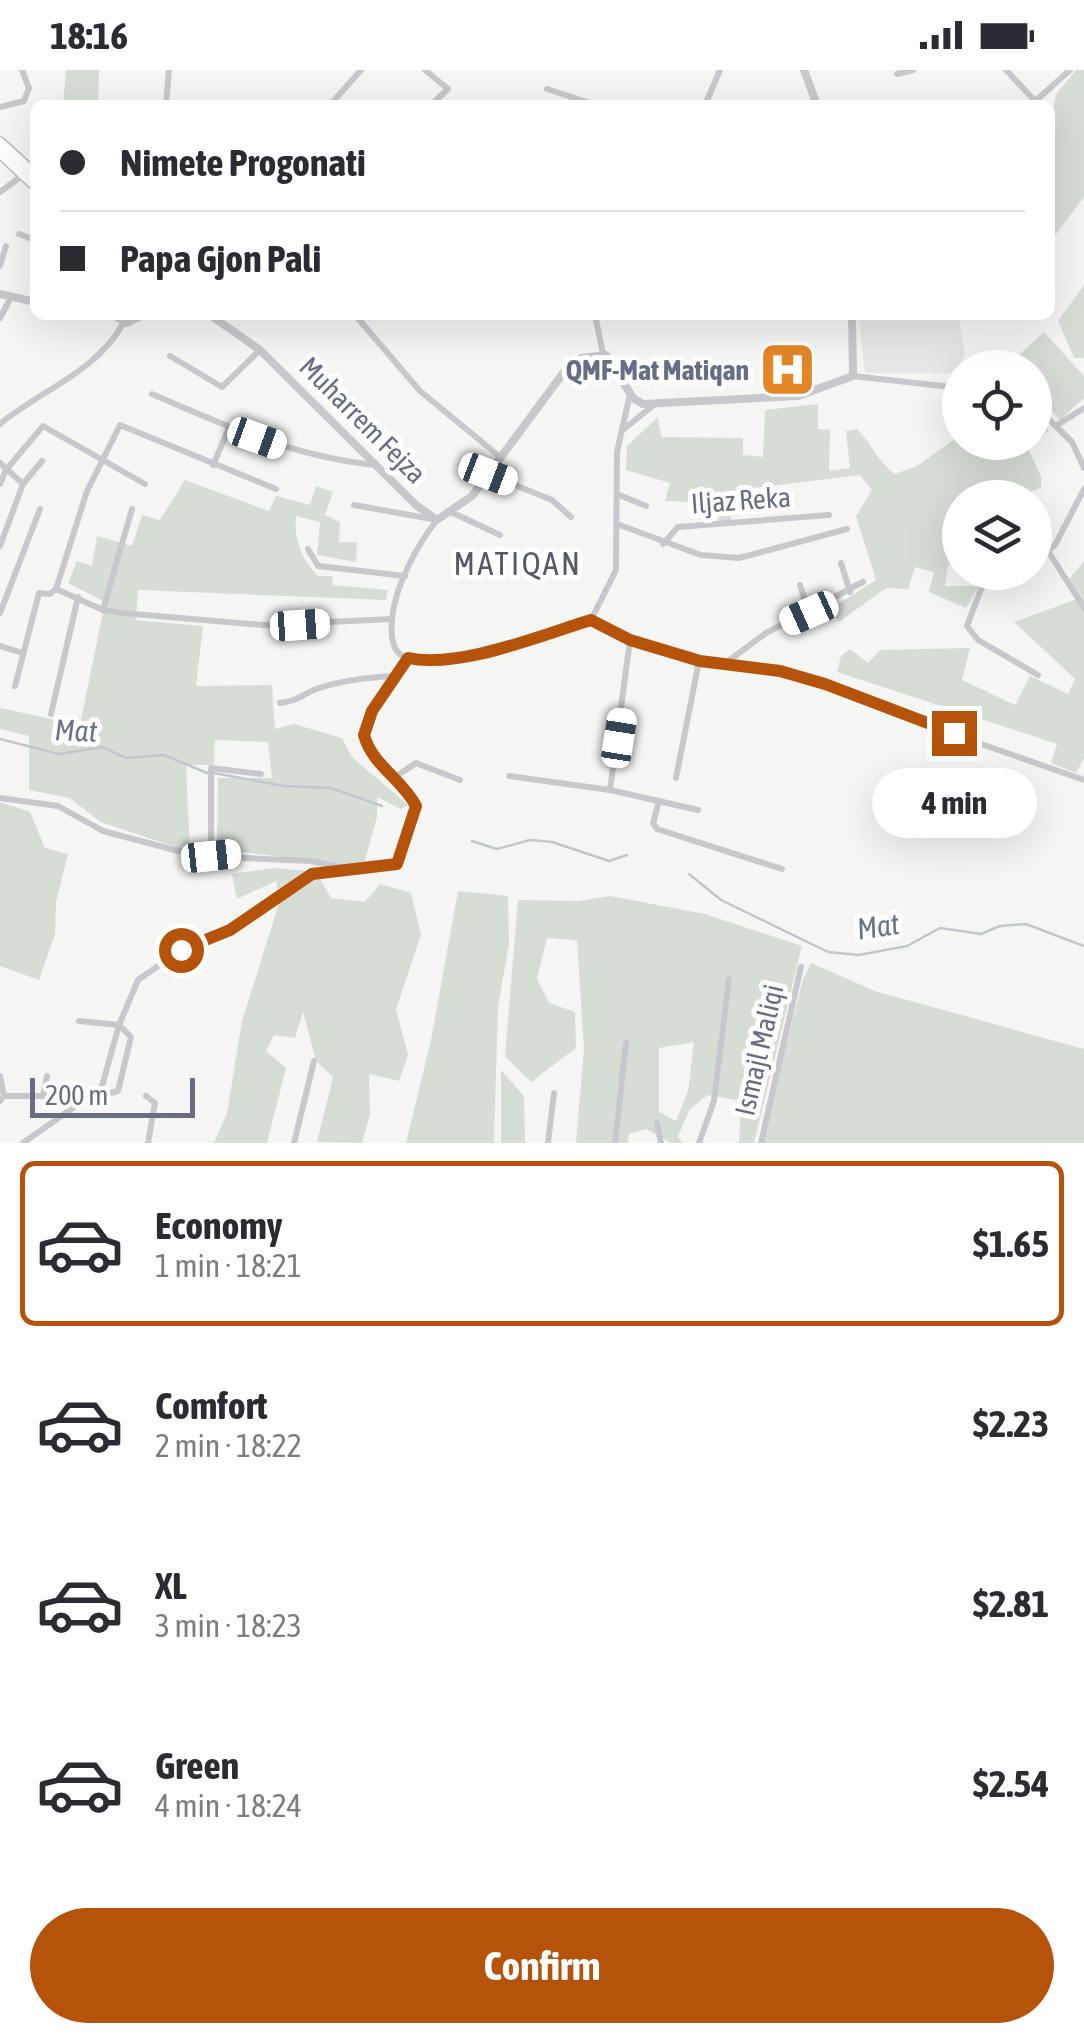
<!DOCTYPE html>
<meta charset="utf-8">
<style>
:root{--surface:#fff;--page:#f7f7f7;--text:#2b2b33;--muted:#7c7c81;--line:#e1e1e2;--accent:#b45309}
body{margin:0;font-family:"Asap Condensed",sans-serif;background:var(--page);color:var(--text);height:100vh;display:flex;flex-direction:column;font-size:38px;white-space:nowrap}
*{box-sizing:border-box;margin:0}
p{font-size:32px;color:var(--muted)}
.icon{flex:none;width:55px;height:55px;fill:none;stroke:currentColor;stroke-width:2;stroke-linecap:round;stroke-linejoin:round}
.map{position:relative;height:1073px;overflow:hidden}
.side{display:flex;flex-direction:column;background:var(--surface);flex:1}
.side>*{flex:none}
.hud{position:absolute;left:30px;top:30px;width:1025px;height:220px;border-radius:15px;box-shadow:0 10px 40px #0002;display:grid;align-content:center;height:220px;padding:0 30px;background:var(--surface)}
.fabs{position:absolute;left:942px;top:280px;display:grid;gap:20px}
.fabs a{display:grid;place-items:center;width:110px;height:110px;border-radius:50%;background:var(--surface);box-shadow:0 10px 40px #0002;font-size:50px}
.scale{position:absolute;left:30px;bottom:25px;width:165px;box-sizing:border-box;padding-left:10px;border:5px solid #656e84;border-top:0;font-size:28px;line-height:35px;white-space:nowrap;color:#656e84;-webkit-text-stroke:8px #fff;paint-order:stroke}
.end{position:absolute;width:45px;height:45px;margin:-22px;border:12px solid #b45309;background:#fff;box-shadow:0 0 0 5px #fff}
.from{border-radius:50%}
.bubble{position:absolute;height:70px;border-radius:35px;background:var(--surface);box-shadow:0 10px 40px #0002;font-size:32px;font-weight:700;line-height:70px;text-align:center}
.car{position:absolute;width:30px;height:60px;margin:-30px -15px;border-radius:12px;box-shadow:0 0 8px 2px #0007;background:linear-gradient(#fff 24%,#345 0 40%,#fff 0 76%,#345 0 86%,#fff 0)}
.hud b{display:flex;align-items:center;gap:35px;height:95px;font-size:38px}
.hud b+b{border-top:2px solid var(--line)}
.hud i{width:25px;height:25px;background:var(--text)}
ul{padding:18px 0 0;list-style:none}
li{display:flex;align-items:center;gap:30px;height:165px;margin:0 20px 15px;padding:0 10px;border:5px solid transparent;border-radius:15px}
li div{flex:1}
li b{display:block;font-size:38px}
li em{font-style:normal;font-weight:700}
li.current{border-color:var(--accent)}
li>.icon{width:90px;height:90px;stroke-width:1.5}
.button{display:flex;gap:20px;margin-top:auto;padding:20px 30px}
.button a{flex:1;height:115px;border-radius:60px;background:var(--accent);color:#fff;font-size:40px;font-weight:700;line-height:115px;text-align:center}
.status{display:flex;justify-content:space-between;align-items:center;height:70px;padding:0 50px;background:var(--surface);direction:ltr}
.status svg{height:28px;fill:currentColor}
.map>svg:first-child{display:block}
.built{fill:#e6e7e6}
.green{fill:#d5ddd4;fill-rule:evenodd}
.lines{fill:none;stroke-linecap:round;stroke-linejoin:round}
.stream{stroke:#c1c7cf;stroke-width:2.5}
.secondary-casing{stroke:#b9bbc1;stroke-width:12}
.minor{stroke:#c7c8cd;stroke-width:6}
.tertiary{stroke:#c7c8cd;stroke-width:8}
.secondary{stroke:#fff;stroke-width:9}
.route{stroke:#b45309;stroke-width:12}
.labels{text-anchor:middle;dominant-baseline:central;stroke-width:10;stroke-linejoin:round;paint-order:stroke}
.poi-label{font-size:28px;font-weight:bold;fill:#656e84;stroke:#fff;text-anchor:end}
.street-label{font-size:28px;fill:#656e84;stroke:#fff}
.water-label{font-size:30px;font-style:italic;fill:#667587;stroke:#fff}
.quarter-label{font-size:32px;letter-spacing:2.5px;fill:#535969;stroke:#fff}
</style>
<div class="status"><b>18:16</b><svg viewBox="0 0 49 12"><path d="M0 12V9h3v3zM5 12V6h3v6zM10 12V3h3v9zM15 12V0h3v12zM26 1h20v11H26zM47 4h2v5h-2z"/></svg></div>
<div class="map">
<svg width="1084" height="1073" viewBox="0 0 1084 1073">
<rect width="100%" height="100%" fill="#f5f6f3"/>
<polygon class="built" points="858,245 958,245 965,284 956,303 865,303"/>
<g class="green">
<polygon points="66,0 99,0 98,35 63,35"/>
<polygon points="1076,0 1084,0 1084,127 1050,172 1050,56 1056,24"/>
<polygon points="1084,215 1084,288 1074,288 1058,251"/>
<polygon points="1044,262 1084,306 1084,328 1060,350 1035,322 1035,298 1009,294"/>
<path d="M818 334V359L830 360 829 401 850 398 846 361 857 359C872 374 878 392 895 404L917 396 960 365V372H1035V352L1039 349 1049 360 1028 379 1041 406V418L1022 425 1011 412 997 427 960 428V492L948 495 945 516H979L966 538 929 522 934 502 915 497 908 519 886 518 839 552 830 539 876 510 856 446 872 420 860 405 730 421 731 452 718 453V433L665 431 670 413 626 400 627 376 658 347 661 367 743 368V385L763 387 765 340Z"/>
<path d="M185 410 269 441 276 426 310 435 316 416 333 422 325 445 340 452 339 472H357L356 492 317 485 320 452 296 446C294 471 301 488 318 506H332L333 515 388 520 386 530 138 520 136 550 203 556 196 616 272 615 275 659 294 654 342 668 352 687 408 735 401 739 377 727V747L363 797 217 779 218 708H272L268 672 215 670 214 695H186L190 782 101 752 69 728 29 720V666L0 659V638L80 655 105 532 68 513 77 491 92 496 97 466 132 476 142 445 160 450Z"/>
<polygon points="1084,491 1084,688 1076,703 1051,693 1057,674 837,602 841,586 850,579 868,593 880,580 970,578 962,610 1015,635 1030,606 1068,624 1075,609 1014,552 1080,528 1069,509"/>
<polygon points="0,732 30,742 45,778 68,784 56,832 55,864 39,910 0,896"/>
<polygon points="274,798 316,802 331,828 365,832 380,814 411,823 421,865 396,939 408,985 399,1011 369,1004 370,1044 362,1073 317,1072 333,1007 316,991 303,942 295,968 274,965 266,981 286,998 267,1073 214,1073 227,1043 242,951 280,830 276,811 237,829 232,804"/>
<polygon points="458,821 508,826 509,874 498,937 494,1073 406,1073 431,970"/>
<path d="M610 826 705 844 802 876 754 1073H739L741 1031 708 1025 690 1039 678 1066 682 1073H671L646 1059 629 1064 628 1073H576L584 978 577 870 547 868 537 909 549 933 575 942 576 978 531 1012 505 986 518 830 579 831ZM694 972 688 1021 676 1051 659 1042V978Z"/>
<polygon points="811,893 875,921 1084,979 1084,1073 761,1073 803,909"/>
<polygon points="501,1000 524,1026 525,1073 501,1073"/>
</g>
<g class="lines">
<g class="stream">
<polyline points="0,669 59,684 102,677 126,688 164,685 207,703"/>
<polyline points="214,703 284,716 331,718 382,736"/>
<polyline points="472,771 497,779 530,770 552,772 609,791 627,785"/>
<polyline points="689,804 721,830 828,882 859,885 907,876 940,858 981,864 1000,856 1026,854 1084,876"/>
</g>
<defs>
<g id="secondary">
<polyline points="0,72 35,104"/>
<polyline points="0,83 35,116"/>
</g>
</defs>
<use href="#secondary" class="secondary-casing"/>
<g class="minor">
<polyline points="425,0 448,19 431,35"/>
<polyline points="1006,0 1036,32"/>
<polyline points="897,4 913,0"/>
<polyline points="547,19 596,35"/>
<polyline points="166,35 169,0"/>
<polyline points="330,35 361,0"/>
<polyline points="705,35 720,0"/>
<polyline points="1031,35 1070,0"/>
<polyline points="0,37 24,31 29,18 22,0"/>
<polyline points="0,122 23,105"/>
<polyline points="19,164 35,170"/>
<polyline points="0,196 6,176"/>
<polyline points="355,245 420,321 499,386"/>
<polyline points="595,245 603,284"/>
<polyline points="0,248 10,229"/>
<polyline points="170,286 222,317 260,280"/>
<polyline points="853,306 960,318"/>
<path d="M152 324C225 356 295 387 375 395"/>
<polyline points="1035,336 1072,372 1084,398"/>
<path d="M0 354C41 320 97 302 124 252"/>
<polyline points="1057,355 1084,338"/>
<polyline points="624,359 655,334"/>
<polyline points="0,393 23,414"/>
<polyline points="213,395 229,358"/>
<polyline points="488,404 552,430 571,447"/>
<polyline points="0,414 6,400 43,356 145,414"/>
<polyline points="617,424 646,436"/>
<path d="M354 435 437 450C417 475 395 516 392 549 391 560 391 578 401 585 431 605 556 560 591 550L630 570 699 591 780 601 825 614 901 646 1084 710"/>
<polyline points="453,443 500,465"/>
<polyline points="617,454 701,485 739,488 847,459"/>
<polyline points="663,474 678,457 829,445"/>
<polyline points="0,476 23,414 42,391"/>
<polyline points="308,479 318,496 405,506"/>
<polyline points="1048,481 1084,538"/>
<polyline points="1035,489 1055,475 1084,419"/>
<polyline points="841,493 850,522"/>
<polyline points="1001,502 981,519 967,556 978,570 1038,605"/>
<polyline points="800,515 809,543"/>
<polyline points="56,519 87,421 120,355 276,419"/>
<polyline points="56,519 103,540 122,543 263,555 392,549"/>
<polyline points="103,540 132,439"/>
<polyline points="0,543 40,439"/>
<polyline points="591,550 616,500 617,382 630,324"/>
<polyline points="0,576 23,583"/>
<polyline points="723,595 766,563 863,512"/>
<polyline points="15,616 39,523 50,524 56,519"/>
<path d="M280 633C301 630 301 625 316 619 340 611 369 607 396 606"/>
<polyline points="51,644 78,527"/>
<polyline points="509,706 610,720 698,740"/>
<polyline points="395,707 416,693 460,710"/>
<polyline points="676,708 699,591"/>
<polyline points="610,720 630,570"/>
<path d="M0 728 58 736 103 761 197 786 310 791 351 799 392 796 398 792 417 738C406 708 373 696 364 665L372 641 408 588"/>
<polyline points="659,731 653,753 657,759 782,799"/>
<polyline points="211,786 211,698 261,704"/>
<polyline points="0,1006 4,1026 0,1031"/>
<polyline points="4,1026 43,1026 47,1006"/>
<polyline points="146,1026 155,1033 148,1073"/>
<polyline points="99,1027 119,955 138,910 181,880 242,853 299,811 336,798"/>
<polyline points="657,1053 661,1073"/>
<polyline points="23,1073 84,1030 118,1021 131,967 119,955 79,951"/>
<polyline points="294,1073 314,991"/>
<polyline points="548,1073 554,1023"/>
<polyline points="615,1073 626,973"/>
<polyline points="699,1073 714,1031 729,909"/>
<polyline points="761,1073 801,897"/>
</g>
<g class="tertiary">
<polyline points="804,0 817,35"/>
<polyline points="0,224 35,232"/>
<polyline points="113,245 127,253 143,245"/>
<polyline points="143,245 170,245"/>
<polyline points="210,245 260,280 416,435 437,450 472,426 564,302 581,288 606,285 633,328 643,334 798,326 853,306 852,245"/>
</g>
<use href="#secondary" class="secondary"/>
</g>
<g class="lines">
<path class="route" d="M181 880 230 860 312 804 397 794 416 736C402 709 372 695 364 665L372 641 408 588C460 599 541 565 591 550L630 570 700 591 780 601 825 614 954 663"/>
</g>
<defs>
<symbol id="hospital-square" viewBox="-11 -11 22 22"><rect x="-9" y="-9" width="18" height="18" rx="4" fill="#e38626" stroke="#fff"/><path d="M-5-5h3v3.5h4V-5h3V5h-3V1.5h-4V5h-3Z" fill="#fff"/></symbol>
</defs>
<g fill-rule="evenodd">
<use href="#hospital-square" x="756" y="268" width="63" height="63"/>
</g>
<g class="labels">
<g class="poi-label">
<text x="749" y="300">QMF-Mat Matiqan</text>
</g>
<g class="street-label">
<text transform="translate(363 350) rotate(45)">Muharrem Fejza</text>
<text transform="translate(741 430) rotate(-4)">Iljaz Reka</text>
<text transform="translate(759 980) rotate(-77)">Ismajl Maliqi</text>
</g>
<g class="water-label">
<text transform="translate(76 660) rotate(2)">Mat</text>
<text transform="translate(878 856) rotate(-8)">Mat</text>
</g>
<g class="quarter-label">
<text x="518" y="493">MATIQAN</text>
</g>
</g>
</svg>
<div class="fabs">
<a><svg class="icon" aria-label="locate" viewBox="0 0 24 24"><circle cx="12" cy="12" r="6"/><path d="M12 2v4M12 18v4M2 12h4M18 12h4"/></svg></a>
<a><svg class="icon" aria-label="layers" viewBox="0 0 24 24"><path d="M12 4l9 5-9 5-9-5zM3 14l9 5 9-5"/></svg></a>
</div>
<div class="scale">200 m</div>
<i class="end from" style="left:181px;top:880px"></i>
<i class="end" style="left:954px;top:663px"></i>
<div class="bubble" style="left:872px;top:698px;width:165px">4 min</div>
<i class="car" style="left:257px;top:368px;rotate:110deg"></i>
<i class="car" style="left:488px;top:404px;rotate:111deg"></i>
<i class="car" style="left:809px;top:543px;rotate:246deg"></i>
<i class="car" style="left:300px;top:555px;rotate:86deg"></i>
<i class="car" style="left:619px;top:668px;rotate:9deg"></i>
<i class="car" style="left:211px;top:786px;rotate:84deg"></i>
<div class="hud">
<b><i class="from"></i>Nimete Progonati</b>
<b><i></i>Papa Gjon Pali</b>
</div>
</div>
<section class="side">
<ul>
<li class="current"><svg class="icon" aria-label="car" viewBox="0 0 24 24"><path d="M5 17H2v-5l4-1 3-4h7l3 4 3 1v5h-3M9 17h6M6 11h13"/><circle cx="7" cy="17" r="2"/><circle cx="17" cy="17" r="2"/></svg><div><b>Economy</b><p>1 min · 18:21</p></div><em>$1.65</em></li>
<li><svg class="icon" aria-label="car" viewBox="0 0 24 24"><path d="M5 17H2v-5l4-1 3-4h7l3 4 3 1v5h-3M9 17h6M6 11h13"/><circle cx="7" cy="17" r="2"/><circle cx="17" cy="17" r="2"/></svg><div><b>Comfort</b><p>2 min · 18:22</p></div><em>$2.23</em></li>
<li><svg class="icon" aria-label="car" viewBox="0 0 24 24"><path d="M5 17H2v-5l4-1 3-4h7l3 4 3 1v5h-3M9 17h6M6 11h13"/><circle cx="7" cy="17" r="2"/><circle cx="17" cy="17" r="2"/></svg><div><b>XL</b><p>3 min · 18:23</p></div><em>$2.81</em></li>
<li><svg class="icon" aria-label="car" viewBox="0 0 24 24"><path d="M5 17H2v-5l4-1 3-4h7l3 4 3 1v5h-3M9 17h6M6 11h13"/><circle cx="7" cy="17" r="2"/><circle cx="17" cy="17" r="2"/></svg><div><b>Green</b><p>4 min · 18:24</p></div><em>$2.54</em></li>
</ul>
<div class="button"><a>Confirm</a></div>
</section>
